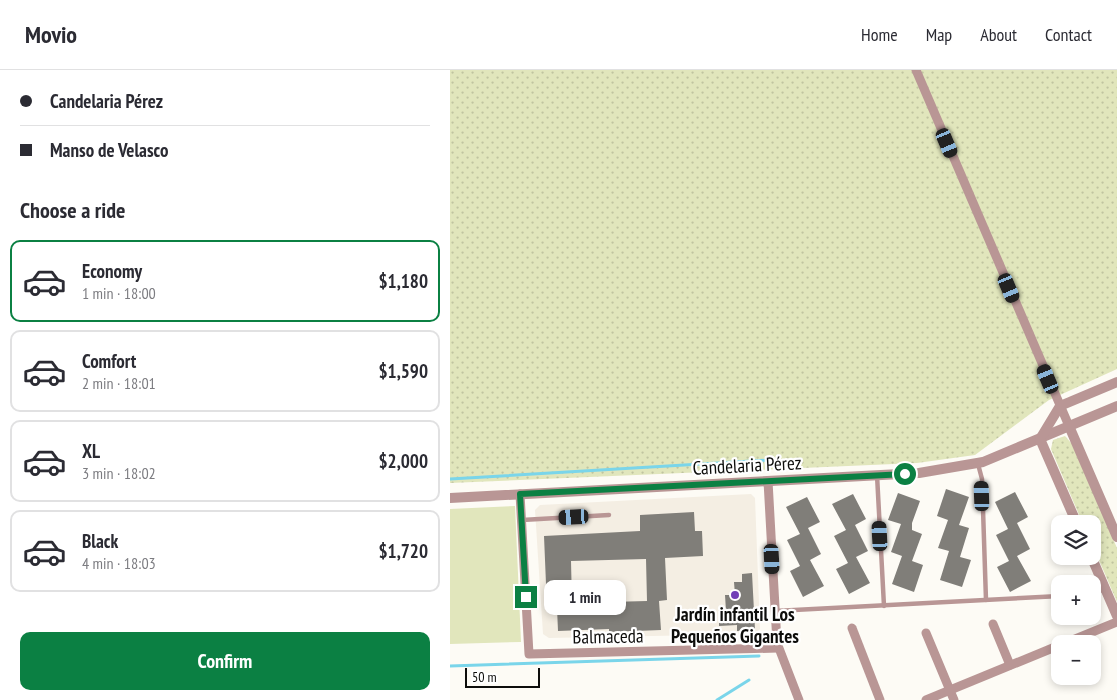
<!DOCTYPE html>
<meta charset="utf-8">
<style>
:root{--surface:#fff;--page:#f2f2f3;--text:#2b2b33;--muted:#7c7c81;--line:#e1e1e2;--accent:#0b8043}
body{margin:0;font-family:"PT Sans Narrow",sans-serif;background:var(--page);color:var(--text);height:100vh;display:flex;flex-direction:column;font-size:19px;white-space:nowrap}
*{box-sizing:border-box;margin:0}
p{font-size:16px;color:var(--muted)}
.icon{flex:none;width:28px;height:28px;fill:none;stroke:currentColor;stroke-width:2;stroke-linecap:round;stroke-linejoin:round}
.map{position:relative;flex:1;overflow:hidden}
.side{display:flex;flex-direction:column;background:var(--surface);width:450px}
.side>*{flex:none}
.hud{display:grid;align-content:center;height:110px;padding:0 20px;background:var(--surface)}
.fabs{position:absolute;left:601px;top:445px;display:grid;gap:10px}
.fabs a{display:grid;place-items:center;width:50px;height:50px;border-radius:10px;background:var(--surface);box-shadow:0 2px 8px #0003;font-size:25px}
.scale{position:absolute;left:15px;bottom:12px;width:75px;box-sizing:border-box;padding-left:5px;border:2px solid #0d0d0b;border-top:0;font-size:14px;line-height:18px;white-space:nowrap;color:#0d0d0b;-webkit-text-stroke:4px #fff;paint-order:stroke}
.end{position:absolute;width:22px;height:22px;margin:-11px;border:6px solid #0b8043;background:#fff;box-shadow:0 0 0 2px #fff}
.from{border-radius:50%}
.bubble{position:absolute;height:35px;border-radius:10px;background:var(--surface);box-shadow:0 2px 8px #0003;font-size:16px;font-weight:700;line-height:35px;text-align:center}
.car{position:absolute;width:15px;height:30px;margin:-15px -8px;border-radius:6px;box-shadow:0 0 4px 1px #0007;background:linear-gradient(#222 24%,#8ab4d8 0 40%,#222 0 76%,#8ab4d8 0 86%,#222 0)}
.hud b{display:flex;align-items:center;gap:18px;height:48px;font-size:19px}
.hud b+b{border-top:1px solid var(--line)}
.hud i{width:12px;height:12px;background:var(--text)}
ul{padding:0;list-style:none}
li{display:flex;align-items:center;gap:15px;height:82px;margin:0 10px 8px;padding:0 10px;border:2px solid var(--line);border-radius:10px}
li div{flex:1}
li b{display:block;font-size:19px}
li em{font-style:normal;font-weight:700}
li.current{border-color:var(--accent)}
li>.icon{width:45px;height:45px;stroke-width:1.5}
h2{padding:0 20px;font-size:22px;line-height:60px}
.primary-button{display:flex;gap:10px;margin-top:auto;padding:10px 20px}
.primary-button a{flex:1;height:58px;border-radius:10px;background:var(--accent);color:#fff;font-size:20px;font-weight:700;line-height:58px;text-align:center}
header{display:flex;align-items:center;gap:30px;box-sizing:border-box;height:70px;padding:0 25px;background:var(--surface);border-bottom:1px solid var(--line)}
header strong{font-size:24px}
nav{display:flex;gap:28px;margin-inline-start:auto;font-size:18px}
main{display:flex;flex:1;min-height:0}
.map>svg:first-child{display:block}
.built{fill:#f4eee3}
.grass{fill:url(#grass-dots)}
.park{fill:#e1e6bc}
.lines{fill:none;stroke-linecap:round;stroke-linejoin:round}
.stream{stroke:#7ad5ea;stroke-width:3}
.building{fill:#807e79;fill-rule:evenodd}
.service{stroke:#b99695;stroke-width:4.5}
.minor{stroke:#b99695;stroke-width:9}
.tertiary{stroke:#b99695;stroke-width:10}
.route{stroke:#0b8043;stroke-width:6}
.poi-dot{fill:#713fb6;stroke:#fff;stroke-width:2}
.labels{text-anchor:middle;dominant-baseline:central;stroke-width:4.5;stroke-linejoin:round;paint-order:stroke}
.street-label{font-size:19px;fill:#0d0d0b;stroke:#fff}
.poi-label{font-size:19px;font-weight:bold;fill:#0d0d0b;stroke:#fff}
</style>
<header>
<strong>Movio</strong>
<nav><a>Home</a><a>Map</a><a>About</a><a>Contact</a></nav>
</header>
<main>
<section class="side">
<div class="hud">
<b><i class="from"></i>Candelaria Pérez</b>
<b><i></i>Manso de Velasco</b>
</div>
<h2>Choose a ride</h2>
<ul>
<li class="current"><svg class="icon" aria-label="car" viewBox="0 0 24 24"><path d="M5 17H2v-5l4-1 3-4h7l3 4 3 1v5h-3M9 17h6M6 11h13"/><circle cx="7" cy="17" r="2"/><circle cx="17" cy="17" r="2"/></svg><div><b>Economy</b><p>1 min · 18:00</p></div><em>$1,180</em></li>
<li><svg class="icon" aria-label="car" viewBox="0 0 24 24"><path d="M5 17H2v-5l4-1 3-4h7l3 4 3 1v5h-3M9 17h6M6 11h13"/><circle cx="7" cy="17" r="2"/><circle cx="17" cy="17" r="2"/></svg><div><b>Comfort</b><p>2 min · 18:01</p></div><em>$1,590</em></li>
<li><svg class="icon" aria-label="car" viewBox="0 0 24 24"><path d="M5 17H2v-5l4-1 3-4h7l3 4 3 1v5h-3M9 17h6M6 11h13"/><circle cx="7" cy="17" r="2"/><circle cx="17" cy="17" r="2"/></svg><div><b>XL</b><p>3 min · 18:02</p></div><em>$2,000</em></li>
<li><svg class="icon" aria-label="car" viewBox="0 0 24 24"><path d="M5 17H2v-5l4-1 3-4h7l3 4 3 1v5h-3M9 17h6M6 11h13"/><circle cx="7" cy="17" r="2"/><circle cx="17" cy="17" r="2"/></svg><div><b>Black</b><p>4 min · 18:03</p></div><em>$1,720</em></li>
</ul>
<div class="primary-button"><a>Confirm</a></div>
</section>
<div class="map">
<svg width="667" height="630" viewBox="0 0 667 630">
<defs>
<pattern id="grass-dots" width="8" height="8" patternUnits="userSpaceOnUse" patternTransform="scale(1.25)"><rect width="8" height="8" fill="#e1e6bc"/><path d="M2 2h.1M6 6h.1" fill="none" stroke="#c0c4a0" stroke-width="1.8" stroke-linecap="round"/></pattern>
</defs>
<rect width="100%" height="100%" fill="#fdfbf5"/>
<polygon class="built" points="301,424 305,428 310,559 305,564 99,568 93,564 85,440 90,435"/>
<g class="grass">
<polygon points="0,0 667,0 667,299 599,330 525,385 467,393 0,413"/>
<polygon points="615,366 622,374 667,478 667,532 643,476 642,454 633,454 601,379 603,370"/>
</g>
<polygon class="park" points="65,436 71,572 0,574 0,439"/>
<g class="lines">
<g class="stream">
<polyline points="0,409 320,390"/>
<polyline points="0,596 309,586"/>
<polyline points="267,630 299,610"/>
</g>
</g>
<g class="building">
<polygon points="496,419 519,427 509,455 519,458 510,487 521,490 512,517 490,510 499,481 488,478 498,450 487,446"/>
<polygon points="565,422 578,447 567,453 580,479 567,486 581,511 560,522 547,497 559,491 546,465 558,459 545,432"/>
<polygon points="448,423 470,431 462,453 462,460 472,464 462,491 473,495 464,522 442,514 452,486 441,482 451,454 438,450"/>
<polygon points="403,424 416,449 405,455 418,481 406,487 420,513 399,524 386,499 398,493 384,466 396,460 382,434"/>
<polygon points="357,427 370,452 358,458 371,484 360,490 374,516 353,527 340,501 350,496 337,470 350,464 336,437"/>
<path d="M244 442 245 461H252L253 486 215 488 217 530 209 531 211 560 159 562V559L108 561 107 538H97L94 466 190 461V445ZM196 489 197 531 122 533 121 491Z"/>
<polygon points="302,503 305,560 287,561 287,555 269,556 269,541 276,541 275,525 285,525 284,512 292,512 292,504"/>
</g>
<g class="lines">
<g class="service">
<polyline points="528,394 532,409 536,530"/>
<polyline points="427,405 434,536"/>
<polyline points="72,450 159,445"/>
<polyline points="642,524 655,519"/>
<polyline points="325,541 610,526"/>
</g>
<g class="minor">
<polyline points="466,0 619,356"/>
<polyline points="318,411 327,573 349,630"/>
<polyline points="70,424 79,584 328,578"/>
<polyline points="543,554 560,595"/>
<polyline points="402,558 430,630"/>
<polyline points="476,563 504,630"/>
<polyline points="613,574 667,552"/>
<polyline points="476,630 610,575"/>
</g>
<g class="tertiary">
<polyline points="619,356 667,467"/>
<polyline points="0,428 469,403 533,392 667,336"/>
<polyline points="627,454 590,369 610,336 667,312"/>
<polyline points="641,486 667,546"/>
</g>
</g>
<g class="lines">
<polyline class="route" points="76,527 70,424 455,404"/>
</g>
<circle class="poi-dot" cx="285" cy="525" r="5"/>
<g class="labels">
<g class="street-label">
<text transform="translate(297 395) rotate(-3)">Candelaria Pérez</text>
<text transform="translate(158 566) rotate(-1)">Balmaceda</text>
</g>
<g class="poi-label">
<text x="285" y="544">Jardín infantil Los<tspan x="285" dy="22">Pequeños Gigantes</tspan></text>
</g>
</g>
</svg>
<div class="fabs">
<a><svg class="icon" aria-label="layers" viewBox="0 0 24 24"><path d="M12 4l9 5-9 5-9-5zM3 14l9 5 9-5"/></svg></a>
<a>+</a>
<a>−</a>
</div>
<div class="scale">50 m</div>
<i class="end from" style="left:455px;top:404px"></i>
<i class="end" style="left:76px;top:527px"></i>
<div class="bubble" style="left:94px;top:510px;width:82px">1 min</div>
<i class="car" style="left:497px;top:73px;rotate:157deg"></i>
<i class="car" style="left:559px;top:218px;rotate:157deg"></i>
<i class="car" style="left:598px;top:309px;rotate:337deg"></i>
<i class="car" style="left:532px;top:426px;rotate:358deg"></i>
<i class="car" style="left:124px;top:447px;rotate:267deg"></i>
<i class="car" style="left:430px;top:466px;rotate:357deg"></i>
<i class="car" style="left:322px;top:489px;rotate:177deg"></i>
</div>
</main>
